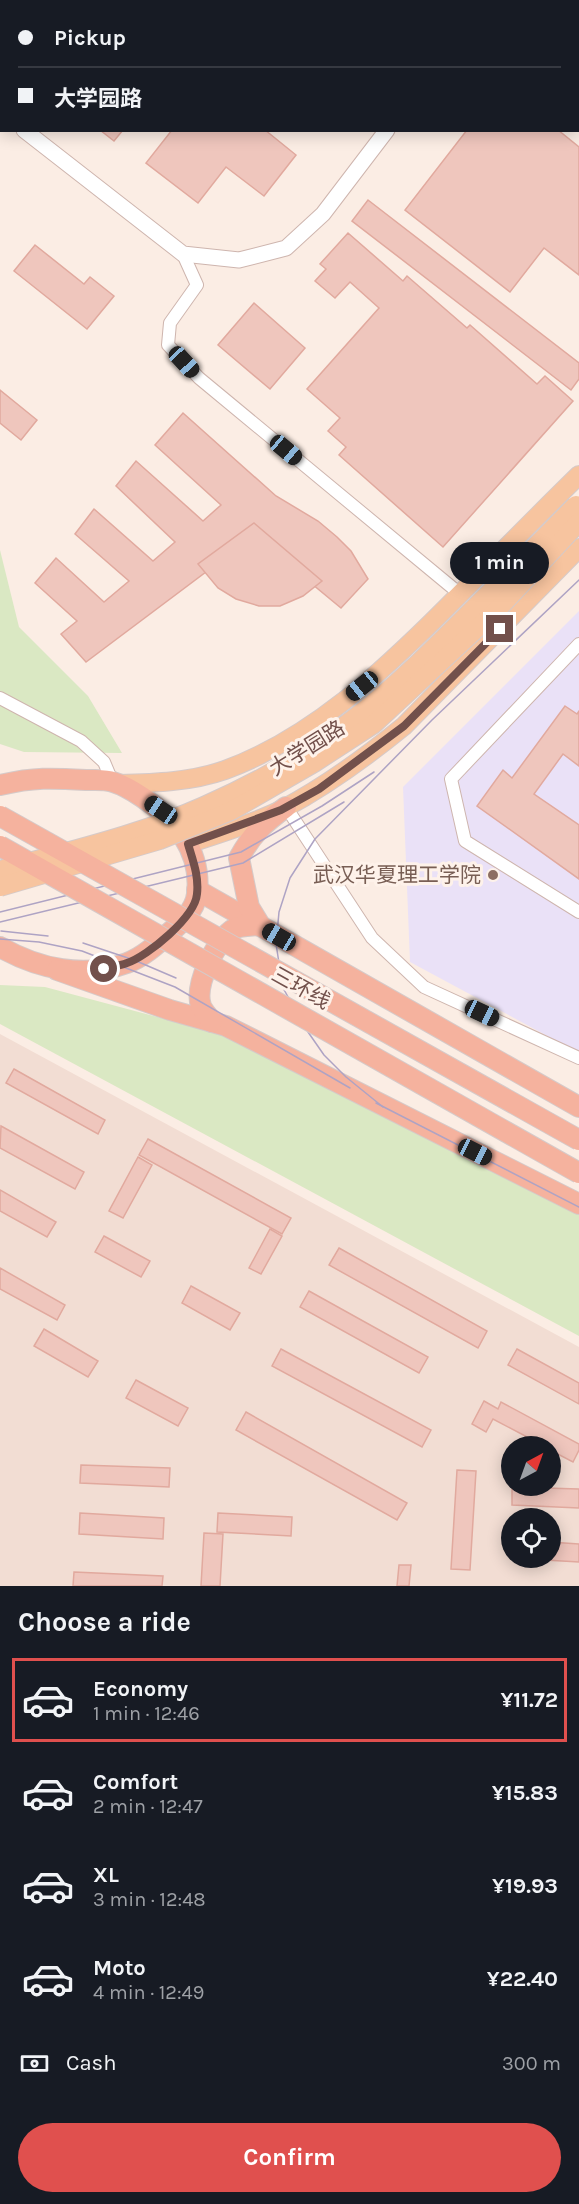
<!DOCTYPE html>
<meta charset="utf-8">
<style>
:root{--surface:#171b24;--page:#242831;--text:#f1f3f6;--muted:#9ea1a6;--line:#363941;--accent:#e0504e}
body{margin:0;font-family:Karla,"Noto Sans SC",sans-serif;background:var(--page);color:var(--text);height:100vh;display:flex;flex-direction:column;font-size:22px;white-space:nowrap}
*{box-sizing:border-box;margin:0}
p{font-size:20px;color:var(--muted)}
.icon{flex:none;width:33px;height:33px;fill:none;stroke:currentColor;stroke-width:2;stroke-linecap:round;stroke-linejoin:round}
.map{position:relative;height:1586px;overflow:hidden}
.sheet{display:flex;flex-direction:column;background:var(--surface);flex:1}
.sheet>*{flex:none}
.hud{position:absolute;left:0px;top:0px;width:579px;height:132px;box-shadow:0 3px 15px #0003;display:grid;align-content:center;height:132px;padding:0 18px;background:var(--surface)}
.needle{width:39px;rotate:41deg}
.controls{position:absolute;left:501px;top:1436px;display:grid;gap:12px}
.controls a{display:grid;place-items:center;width:60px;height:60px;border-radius:50%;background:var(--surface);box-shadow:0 3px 15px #0003;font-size:30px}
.end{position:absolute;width:27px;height:27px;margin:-14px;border:8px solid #72504b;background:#fff;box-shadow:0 0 0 3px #fff}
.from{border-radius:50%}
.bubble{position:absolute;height:42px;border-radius:21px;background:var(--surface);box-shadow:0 3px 15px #0003;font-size:20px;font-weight:700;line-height:42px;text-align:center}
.car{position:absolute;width:18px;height:36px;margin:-18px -9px;border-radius:8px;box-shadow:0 0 4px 2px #0007;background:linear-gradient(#222 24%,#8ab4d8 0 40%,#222 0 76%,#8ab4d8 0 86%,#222 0)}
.hud b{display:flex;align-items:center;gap:21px;height:57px;font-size:22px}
.hud b+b{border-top:2px solid var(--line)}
.hud i{width:15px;height:15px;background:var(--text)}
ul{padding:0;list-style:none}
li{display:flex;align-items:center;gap:18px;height:84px;margin:0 12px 9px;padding:0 6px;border:3px solid transparent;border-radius:0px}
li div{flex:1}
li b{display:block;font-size:22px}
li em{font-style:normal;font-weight:700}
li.current{border-color:var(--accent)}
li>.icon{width:54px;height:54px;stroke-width:1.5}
h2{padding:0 18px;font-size:27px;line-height:72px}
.pay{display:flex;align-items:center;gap:15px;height:66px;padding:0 18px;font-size:22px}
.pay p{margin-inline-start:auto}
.cta{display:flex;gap:12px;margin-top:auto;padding:12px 18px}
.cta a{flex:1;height:69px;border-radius:36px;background:var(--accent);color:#fff;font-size:24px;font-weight:700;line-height:69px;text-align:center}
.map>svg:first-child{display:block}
.residential{fill:#f2ddd3;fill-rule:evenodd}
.education{fill:#eae1f7}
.green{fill:#dae8c3}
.building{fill:#efc6bd;stroke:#e1a99e;stroke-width:1.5}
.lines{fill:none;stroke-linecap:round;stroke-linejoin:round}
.minor-casing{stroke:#ceb5ae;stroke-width:14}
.tertiary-casing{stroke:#ceb5ae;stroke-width:17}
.secondary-casing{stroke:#d1b4ab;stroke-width:19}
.primary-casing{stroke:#d5cac9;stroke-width:20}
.trunk-casing{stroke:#d5cac9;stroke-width:22}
.minor{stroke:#fff;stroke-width:12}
.tertiary{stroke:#fff;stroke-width:15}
.secondary{stroke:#fff;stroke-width:16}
.primary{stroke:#f7c49f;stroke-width:18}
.trunk{stroke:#f5b29e;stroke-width:20}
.tram{stroke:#aea3c4;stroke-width:1.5}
.primary-bridge-casing{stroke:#d5cac9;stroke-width:20;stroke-linecap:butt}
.trunk-bridge-casing{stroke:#d5cac9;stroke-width:22;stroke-linecap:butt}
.primary-bridge{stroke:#f7c49f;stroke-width:18}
.trunk-bridge{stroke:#f5b29e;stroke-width:20}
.route{stroke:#72504b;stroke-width:8}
.education-dot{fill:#8d6e63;stroke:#fef2ea;stroke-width:2}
.labels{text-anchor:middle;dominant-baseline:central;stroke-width:6;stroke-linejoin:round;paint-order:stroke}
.street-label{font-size:21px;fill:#72504b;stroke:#fef2ea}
.education-label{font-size:21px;fill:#785e54;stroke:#fef2ea;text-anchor:end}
</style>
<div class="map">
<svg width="579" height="1586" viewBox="0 0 579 1586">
<rect width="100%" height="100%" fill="#fbede4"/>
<path class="residential" d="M0 1034 579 1347V1586H0ZM512 1446H550V1485H512ZM512 1518H550V1557H512Z"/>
<polygon class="education" points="579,611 579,1053 410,962 403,787"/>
<g class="green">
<polygon points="0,550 19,627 88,696 122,753 24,752 0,744"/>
<polygon points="0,985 45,987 191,1026 225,1016 579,1215 579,1336 0,1024"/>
</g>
<g class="building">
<polygon points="78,0 117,0 77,2"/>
<polygon points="319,0 388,0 318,2"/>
<polygon points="100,130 123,130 114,141"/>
<polygon points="172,130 265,130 296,155 264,196 226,167 198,203 146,163"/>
<polygon points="467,130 558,130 579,147 579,275 544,248 510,292 405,210"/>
<polygon points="368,200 579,363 579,379 571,390 352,221"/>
<polygon points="348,233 403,281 407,276 467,328 470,325 537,384 545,376 573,401 443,547 339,455 346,447 328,431 340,418 307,389 379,308 350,282 335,298 315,281 326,269 320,264"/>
<polygon points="35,245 84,284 90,277 114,296 87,329 14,271"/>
<polygon points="254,303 305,348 270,389 218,345"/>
<polygon points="0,390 37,420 21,440 0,423"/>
<polygon points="183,413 276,496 318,521 337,537 351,551 368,579 341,608 254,536 86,662 61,634 77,621 35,583 56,558 104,602 129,581 75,534 94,509 153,561 175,542 116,486 136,461 203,521 221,505 155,445"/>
<polygon points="254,523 322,581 303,596 280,606 259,606 236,599 218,588 198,564"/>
<polygon points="565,706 577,714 579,711 579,766 563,754 534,794 579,825 579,879 477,806 503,770 512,778"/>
<polygon points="14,1069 105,1120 98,1134 6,1083"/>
<polygon points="1,1126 84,1172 75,1189 0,1148"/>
<polygon points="148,1139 291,1218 282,1234 139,1155"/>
<polygon points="138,1157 152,1165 123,1218 109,1211"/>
<polygon points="0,1190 56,1222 47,1237 0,1211"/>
<polygon points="270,1229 282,1236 261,1274 249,1268"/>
<polygon points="104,1236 150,1261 141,1277 95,1252"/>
<polygon points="339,1248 487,1331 478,1348 329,1265"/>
<polygon points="0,1268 65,1305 57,1320 0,1289"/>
<polygon points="191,1286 240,1313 230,1330 182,1303"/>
<polygon points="309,1291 428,1357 419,1373 300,1307"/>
<polygon points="44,1329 98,1361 88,1377 34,1346"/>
<polygon points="281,1349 431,1430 422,1447 272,1366"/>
<polygon points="517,1349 579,1383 579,1404 508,1365"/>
<polygon points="136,1380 188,1408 178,1426 126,1398"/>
<polygon points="484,1401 498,1409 501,1402 579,1444 579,1450 573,1462 550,1450 550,1446 544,1446 493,1419 486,1432 472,1424"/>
<polygon points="246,1412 407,1503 397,1520 236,1430"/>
<polygon points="81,1465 170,1468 169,1487 80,1483"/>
<polygon points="457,1470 476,1471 470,1570 451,1569"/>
<polygon points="512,1487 579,1489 579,1508 512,1505"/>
<polygon points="80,1513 164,1518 163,1539 79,1534"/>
<polygon points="218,1513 292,1517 291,1536 217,1532"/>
<polygon points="204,1533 223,1534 220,1586 201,1586"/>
<polygon points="550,1542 579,1544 579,1562 511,1558 512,1555 512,1557 550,1557"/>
<polygon points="399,1565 411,1565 409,1586 397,1586"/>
<polygon points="74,1572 163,1576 162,1586 73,1586"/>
</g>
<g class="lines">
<defs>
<g id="minor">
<polyline points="183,254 197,285 170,323 168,345 199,378 460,594"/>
<polyline points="579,644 451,779 465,841 579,912"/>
<polyline points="0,698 81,741 104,762 112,781"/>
<polyline points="286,807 372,938 424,987 579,1058"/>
</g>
<g id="tertiary">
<polyline points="486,2 487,0"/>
<polyline points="0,112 2,113"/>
<polyline points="24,130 183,254 239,260 286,248 323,214 387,130"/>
</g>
<g id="secondary">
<polyline points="511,0 513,2"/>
<polyline points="578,53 579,54"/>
</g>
<g id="primary">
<path d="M118 784C154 783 191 782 225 770 312 738 383 671 447 607 491 563 535 518 579 475"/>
<path d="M188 844C220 833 253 824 283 809 326 786 366 757 404 726L579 548"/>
</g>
<g id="trunk">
<path d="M0 785C34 777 52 778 86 780 95 780 105 779 113 782 123 785 133 791 142 797 175 819 202 851 197 894 195 911 180 924 168 934 156 945 143 957 127 963 84 979 39 969 0 947"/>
<polyline points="197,890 579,1107"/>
<polyline points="57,970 170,1010 226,1026 579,1204"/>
<path d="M212 1022C209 1017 203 1011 201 1006 194 985 215 943 232 930 239 925 251 926 260 925L249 907 239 858C252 834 264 823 286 807"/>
</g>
</defs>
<use href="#minor" class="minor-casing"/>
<use href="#tertiary" class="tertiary-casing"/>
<use href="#secondary" class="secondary-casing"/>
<use href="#primary" class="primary-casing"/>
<use href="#trunk" class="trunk-casing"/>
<use href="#minor" class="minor"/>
<use href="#tertiary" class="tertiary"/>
<use href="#secondary" class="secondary"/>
<use href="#primary" class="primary"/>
<use href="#trunk" class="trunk"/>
<g class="tram">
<polyline points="0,912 241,852 322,806 374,772"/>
<polyline points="0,922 243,863 344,802"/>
<polyline points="1,931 48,936"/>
<polyline points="0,939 39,942 82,951 175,987 350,1088"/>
<polyline points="83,943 134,960 176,978"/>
<polyline points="376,1103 579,1207"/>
<polyline points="383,1107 346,1077 324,1055 308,1032 283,988 276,944 279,912 290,878 315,839 432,720 579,580"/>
</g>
<defs>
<g id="primary-bridge">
<path d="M0 870C68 851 139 835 204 806 256 783 308 754 353 719 394 688 431 651 467 615 504 578 540 542 576 505"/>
<polyline points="0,887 160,840 231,811 314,763 374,724 498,609 579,522"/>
</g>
<g id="trunk-bridge">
<polyline points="0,816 579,1140"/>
<polyline points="0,846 579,1173"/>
</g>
</defs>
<use href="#primary-bridge" class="primary-bridge-casing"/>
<use href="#trunk-bridge" class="trunk-bridge-casing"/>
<use href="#primary-bridge" class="primary-bridge"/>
<use href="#trunk-bridge" class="trunk-bridge"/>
</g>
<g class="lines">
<path class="route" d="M104 969C111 967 119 966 127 963 148 956 195 917 197 894 199 876 193 861 188 844L281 810 319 789 404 726 500 629"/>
</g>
<circle class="education-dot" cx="493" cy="875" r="6"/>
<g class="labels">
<g class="street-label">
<text transform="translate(307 748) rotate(-32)">大学园路</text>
<text transform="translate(301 988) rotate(29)">三环线</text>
</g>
<g class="education-label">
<text x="481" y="875">武汉华夏理工学院</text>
</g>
</g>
</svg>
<div class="controls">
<a><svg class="needle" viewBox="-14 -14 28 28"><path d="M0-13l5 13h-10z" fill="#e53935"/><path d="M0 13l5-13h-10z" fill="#9ea1a6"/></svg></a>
<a><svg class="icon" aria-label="locate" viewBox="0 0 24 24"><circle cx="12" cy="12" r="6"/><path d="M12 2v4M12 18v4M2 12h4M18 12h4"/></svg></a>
</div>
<i class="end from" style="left:104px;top:969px"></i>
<i class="end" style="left:500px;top:629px"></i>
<div class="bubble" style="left:450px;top:542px;width:99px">1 min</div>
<i class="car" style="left:184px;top:362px;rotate:137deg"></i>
<i class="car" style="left:286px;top:450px;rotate:130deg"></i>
<i class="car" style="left:362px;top:686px;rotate:231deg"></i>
<i class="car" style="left:161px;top:810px;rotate:304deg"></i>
<i class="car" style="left:279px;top:937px;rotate:300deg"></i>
<i class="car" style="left:482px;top:1013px;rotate:115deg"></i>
<i class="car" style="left:475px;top:1152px;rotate:117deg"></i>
<div class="hud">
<b><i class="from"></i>Pickup</b>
<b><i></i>大学园路</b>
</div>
</div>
<section class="sheet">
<h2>Choose a ride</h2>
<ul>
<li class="current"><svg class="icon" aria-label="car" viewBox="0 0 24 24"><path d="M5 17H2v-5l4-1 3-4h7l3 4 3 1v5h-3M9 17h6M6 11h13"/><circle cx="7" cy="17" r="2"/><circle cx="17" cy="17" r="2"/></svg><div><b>Economy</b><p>1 min · 12:46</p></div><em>¥11.72</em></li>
<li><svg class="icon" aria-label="car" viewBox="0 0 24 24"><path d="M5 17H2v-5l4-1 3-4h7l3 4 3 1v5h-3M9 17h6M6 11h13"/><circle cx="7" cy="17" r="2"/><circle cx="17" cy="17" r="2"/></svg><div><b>Comfort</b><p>2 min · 12:47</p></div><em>¥15.83</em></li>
<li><svg class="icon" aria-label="car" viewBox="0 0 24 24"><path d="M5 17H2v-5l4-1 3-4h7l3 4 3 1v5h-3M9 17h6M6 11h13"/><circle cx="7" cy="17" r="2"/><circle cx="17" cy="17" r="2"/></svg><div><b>XL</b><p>3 min · 12:48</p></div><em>¥19.93</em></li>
<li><svg class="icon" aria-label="car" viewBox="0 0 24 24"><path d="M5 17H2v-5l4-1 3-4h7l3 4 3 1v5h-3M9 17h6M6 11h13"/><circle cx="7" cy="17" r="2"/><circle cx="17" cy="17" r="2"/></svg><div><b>Moto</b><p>4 min · 12:49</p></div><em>¥22.40</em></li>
</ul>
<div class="pay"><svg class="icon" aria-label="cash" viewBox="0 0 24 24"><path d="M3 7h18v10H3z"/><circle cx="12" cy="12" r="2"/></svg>Cash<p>300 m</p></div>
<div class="cta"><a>Confirm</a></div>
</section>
